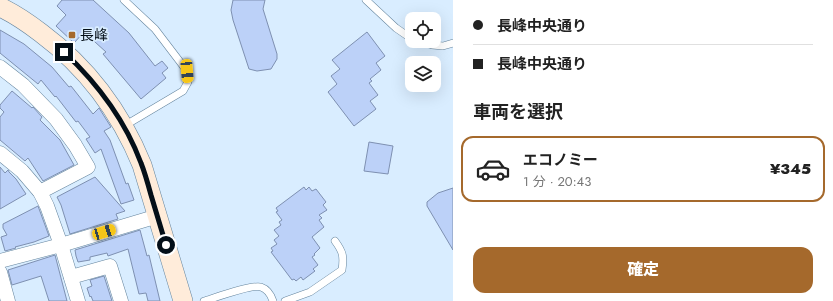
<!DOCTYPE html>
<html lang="ja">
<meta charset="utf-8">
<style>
:root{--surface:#fff;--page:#f6f6f6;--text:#222;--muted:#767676;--line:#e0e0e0;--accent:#a5692c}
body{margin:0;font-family:Jost,"Noto Sans JP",sans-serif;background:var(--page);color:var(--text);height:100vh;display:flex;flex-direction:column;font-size:15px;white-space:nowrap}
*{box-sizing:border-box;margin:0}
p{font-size:13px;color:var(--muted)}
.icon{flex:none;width:22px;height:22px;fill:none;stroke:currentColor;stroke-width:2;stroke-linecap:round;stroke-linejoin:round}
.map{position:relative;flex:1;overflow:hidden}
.details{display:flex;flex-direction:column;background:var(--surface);width:380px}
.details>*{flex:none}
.banner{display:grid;align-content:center;height:88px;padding:0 20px;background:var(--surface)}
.controls{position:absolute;left:405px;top:12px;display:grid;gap:8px}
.controls a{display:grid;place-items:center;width:36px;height:36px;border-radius:8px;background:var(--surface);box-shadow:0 4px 16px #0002;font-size:20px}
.end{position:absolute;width:18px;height:18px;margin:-9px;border:5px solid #040f18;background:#fff;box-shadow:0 0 0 2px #fff}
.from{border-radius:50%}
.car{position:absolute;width:12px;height:24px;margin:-12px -6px;border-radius:5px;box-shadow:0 0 3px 1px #0007;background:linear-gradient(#f5c518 24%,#345 0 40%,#f5c518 0 76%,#345 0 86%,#f5c518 0)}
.banner b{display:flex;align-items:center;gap:14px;height:38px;font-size:15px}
.banner b+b{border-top:1px solid var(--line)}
.banner i{width:10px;height:10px;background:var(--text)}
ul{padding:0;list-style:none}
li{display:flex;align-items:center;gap:12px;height:66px;margin:0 8px 6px;padding:0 12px;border:2px solid var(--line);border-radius:12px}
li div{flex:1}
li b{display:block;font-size:15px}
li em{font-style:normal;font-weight:800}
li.on{border-color:var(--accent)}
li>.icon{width:36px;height:36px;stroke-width:1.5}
h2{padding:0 20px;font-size:18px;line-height:48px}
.button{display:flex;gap:8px;margin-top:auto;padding:8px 20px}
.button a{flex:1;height:46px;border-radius:12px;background:var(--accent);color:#fff;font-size:16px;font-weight:800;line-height:46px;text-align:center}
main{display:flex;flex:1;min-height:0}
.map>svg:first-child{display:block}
.building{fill:#bcd1f8;stroke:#7e90b1}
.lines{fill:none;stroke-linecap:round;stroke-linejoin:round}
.lane-casing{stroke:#65859e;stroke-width:8}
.street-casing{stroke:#65859e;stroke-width:15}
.secondary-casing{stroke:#65859e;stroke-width:20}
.lane{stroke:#fff;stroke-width:7}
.street{stroke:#fff;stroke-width:14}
.secondary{stroke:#ffecda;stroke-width:19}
.route{stroke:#040f18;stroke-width:5}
.poi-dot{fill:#a5692c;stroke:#d9edff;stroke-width:1.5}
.labels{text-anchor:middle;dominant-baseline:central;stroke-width:3.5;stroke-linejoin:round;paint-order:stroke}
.poi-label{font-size:14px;fill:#040f18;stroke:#d9edff;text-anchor:start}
</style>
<main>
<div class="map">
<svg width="453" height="301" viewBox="0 0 453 301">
<rect width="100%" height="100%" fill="#d9edff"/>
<g class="building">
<polygon points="62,0 93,0 129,33 155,66 162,61 168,68 162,73 166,78 141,99 103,54 106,52 84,32 74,43 56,26 66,15 57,6"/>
<polygon points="233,0 265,0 263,9 277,54 277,59 271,69 257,71 249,69 233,20 231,10"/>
<polygon points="0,30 24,44 52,67 69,87 71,86 93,114 99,108 111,127 104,131 110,140 126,184 128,183 134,200 121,204 101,149 95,153 86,139 90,137 78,121 76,122 56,96 55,97 41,80 38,84 0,53"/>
<polygon points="367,32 385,56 376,63 381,70 370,79 372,81 369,83 378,95 370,101 376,109 354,126 328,92 337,84 331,76 340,69 332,60"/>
<polygon points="12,91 32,108 33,107 42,117 40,120 60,140 74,165 43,181 28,158 25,161 0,140 0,117 4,112 0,108 0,105"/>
<polygon points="369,142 393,146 388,174 364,171"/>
<polygon points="0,167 5,173 8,170 9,172 16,179 26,194 0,209"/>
<polygon points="95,177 125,211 116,214 118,219 70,234 61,205 57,197"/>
<polygon points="304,187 306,190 309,187 312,191 316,189 326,202 323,205 327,210 319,215 322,218 319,220 324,227 312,237 320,248 314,254 315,255 312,257 318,265 313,269 315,271 303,280 301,277 296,281 294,279 292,280 271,252 273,251 271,248 277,244 274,240 279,236 274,230 281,225 279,222 282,220 276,212 278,211 276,208"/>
<polygon points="453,188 453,250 427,206 427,202 438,193"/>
<polygon points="38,206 49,236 34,242 15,247 16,248 5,251 1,237 7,235 3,228 3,224"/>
<polygon points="140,230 147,256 149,255 160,301 148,301 146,293 139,294 128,249 108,256 107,253 90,257 90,260 78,262 76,256 75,250"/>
<polygon points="55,255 67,301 49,301 41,276 12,285 8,270"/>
<polygon points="104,276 112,301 93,301 91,296 90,297 87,288 92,286 90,280"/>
</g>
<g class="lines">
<defs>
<g id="lane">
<polyline points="124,0 155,29 187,71 188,82 183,91 124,126"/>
<polyline points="366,0 396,28 412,39"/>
<polyline points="418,41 432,45 443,46 453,43"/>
<path d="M204 301C214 298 253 284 261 287 267 289 271 295 273 301"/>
<path d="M285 301 310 292 342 270C344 256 343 252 335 241"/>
</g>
<g id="street">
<polyline points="0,67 23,85 56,119 75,145 88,167 40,192"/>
<polyline points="0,153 22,171 40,192 47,206 61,245 78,301"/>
<polyline points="0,261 61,245 158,216"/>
<polyline points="0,272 8,301"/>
<polyline points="71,277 110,266 121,301"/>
</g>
<path id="secondary" d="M0 7C15 14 28 23 41 33 88 68 120 111 142 165L183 301"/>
</defs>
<use href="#lane" class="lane-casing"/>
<use href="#street" class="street-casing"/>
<use href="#secondary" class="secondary-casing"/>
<use href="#lane" class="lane"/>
<use href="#street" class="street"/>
<use href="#secondary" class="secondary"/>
</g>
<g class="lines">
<path class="route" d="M64 52C97 83 125 120 141 163 145 173 148 184 151 195 156 212 161 228 166 245"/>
</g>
<rect class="poi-dot" x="68" y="31" width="8" height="8" rx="2"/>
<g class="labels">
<g class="poi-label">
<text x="80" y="35">長峰</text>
</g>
</g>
</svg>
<div class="controls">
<a><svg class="icon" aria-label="locate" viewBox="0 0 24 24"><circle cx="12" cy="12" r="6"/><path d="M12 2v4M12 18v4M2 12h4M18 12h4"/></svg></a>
<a><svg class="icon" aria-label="layers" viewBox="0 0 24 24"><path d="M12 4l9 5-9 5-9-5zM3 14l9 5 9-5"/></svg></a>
</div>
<i class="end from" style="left:166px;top:245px"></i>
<i class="end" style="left:64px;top:52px"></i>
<i class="car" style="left:187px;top:71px;rotate:175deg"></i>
<i class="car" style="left:104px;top:232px;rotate:73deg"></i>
</div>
<section class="details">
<div class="banner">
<b><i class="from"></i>長峰中央通り</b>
<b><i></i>長峰中央通り</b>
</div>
<h2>車両を選択</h2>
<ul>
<li class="on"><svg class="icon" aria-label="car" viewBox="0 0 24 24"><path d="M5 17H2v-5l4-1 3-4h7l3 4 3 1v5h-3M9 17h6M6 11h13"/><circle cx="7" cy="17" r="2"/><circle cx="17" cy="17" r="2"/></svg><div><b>エコノミー</b><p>1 分 · 20:43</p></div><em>¥345</em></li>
</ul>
<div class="button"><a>確定</a></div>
</section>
</main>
